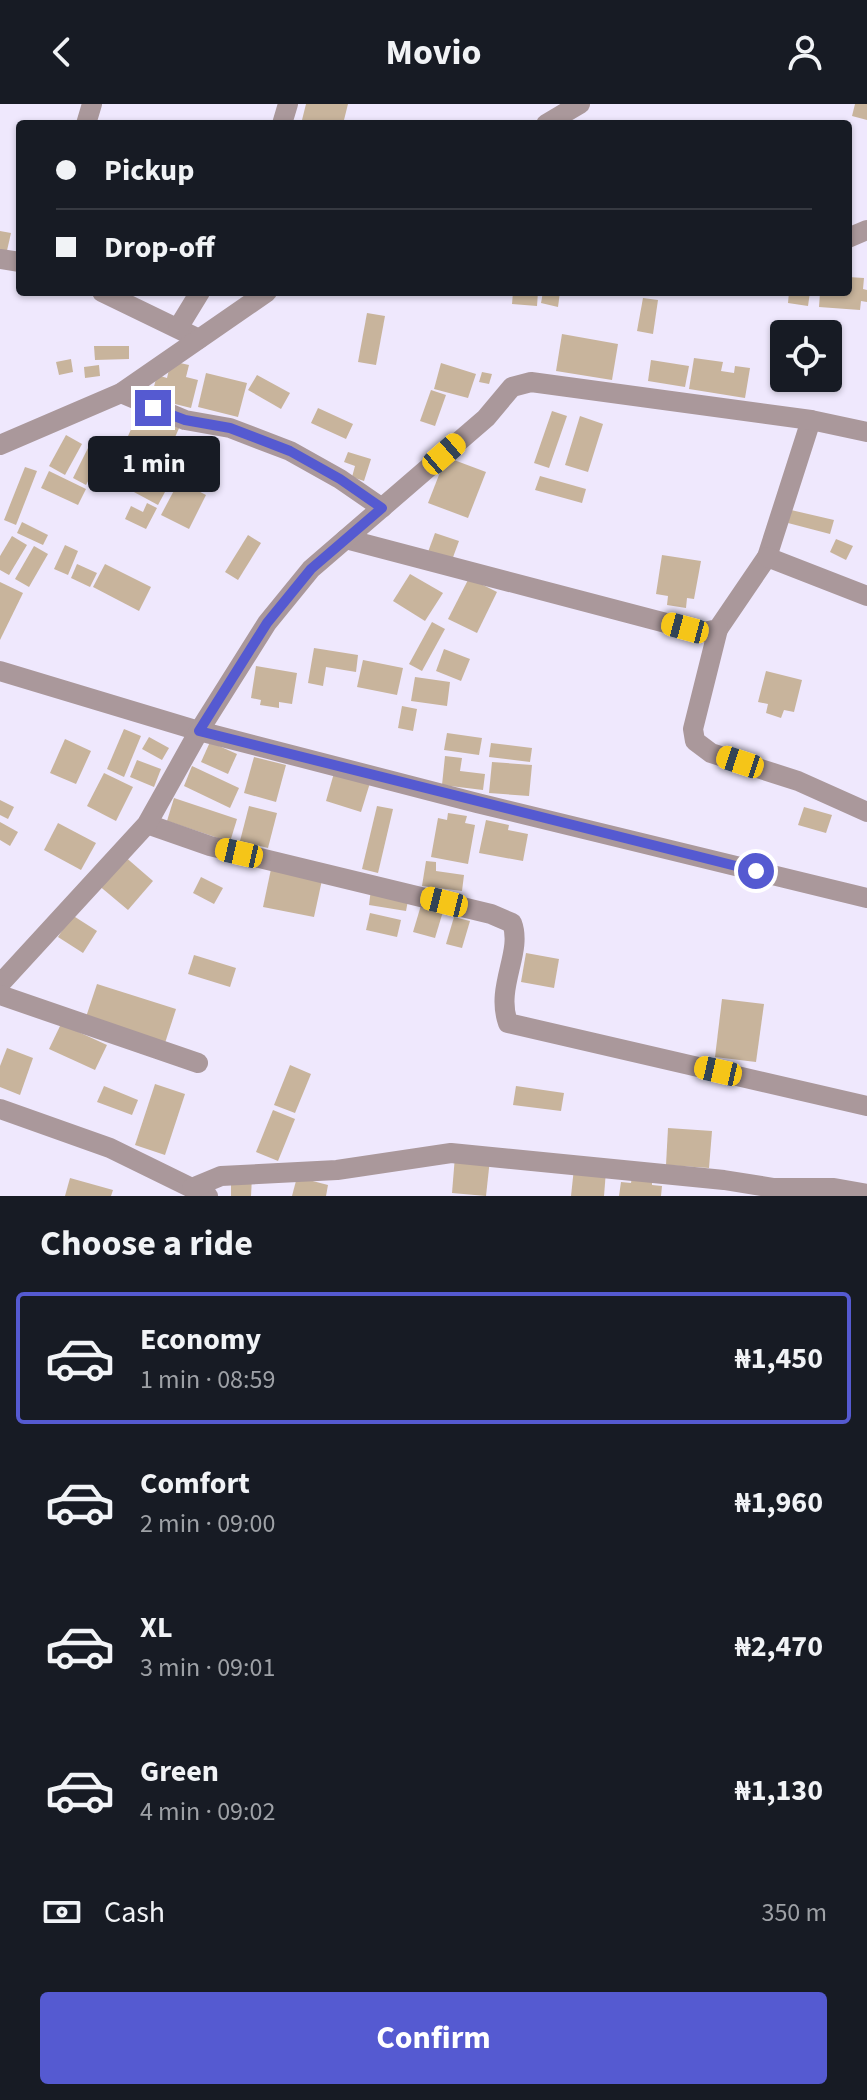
<!DOCTYPE html>
<meta charset="utf-8">
<style>
:root{--surface:#171b24;--page:#242831;--text:#f1f3f6;--muted:#9ea1a6;--line:#363941;--accent:#555ad1}
body{margin:0;font-family:"Source Sans 3",sans-serif;background:var(--page);color:var(--text);height:100vh;display:flex;flex-direction:column;font-size:30px;white-space:nowrap}
*{box-sizing:border-box;margin:0}
p{font-size:26px;color:var(--muted)}
.icon{flex:none;width:44px;height:44px;fill:none;stroke:currentColor;stroke-width:2;stroke-linecap:round;stroke-linejoin:round}
.map{position:relative;height:1092px;overflow:hidden}
.panel{display:flex;flex-direction:column;background:var(--surface);flex:1}
.panel>*{flex:none}
.guide{position:absolute;left:16px;top:16px;width:836px;height:176px;border-radius:8px;box-shadow:0 2px 6px #0004;display:grid;align-content:center;height:176px;padding:0 40px;background:var(--surface)}
.buttons{position:absolute;left:770px;top:216px;display:grid;gap:16px}
.buttons a{display:grid;place-items:center;width:72px;height:72px;border-radius:8px;background:var(--surface);box-shadow:0 2px 6px #0004;font-size:40px}
.end{position:absolute;width:36px;height:36px;margin:-18px;border:10px solid #555ad1;background:#fff;box-shadow:0 0 0 4px #fff}
.from{border-radius:50%}
.bubble{position:absolute;height:56px;border-radius:8px;background:var(--surface);box-shadow:0 2px 6px #0004;font-size:26px;font-weight:700;line-height:56px;text-align:center}
.car{position:absolute;width:24px;height:48px;margin:-24px -12px;border-radius:10px;box-shadow:0 0 6px 2px #0007;background:linear-gradient(#f5c518 24%,#345 0 40%,#f5c518 0 76%,#345 0 86%,#f5c518 0)}
.guide b{display:flex;align-items:center;gap:28px;height:76px;font-size:30px}
.guide b+b{border-top:2px solid var(--line)}
.guide i{width:20px;height:20px;background:var(--text)}
ul{padding:0;list-style:none}
li{display:flex;align-items:center;gap:24px;height:132px;margin:0 16px 12px;padding:0 24px;border:4px solid transparent;border-radius:8px}
li div{flex:1}
li b{display:block;font-size:30px}
li em{font-style:normal;font-weight:700}
li.current{border-color:var(--accent)}
li>.icon{width:72px;height:72px;stroke-width:1.5}
h2{padding:0 40px;font-size:36px;line-height:96px}
.pay{display:flex;align-items:center;gap:20px;height:88px;padding:0 40px;font-size:30px}
.pay p{margin-inline-start:auto}
.button{display:flex;gap:16px;margin-top:auto;padding:16px 40px}
.button a{flex:1;height:92px;border-radius:8px;background:var(--accent);color:#fff;font-size:32px;font-weight:700;line-height:92px;text-align:center}
header{display:flex;justify-content:space-between;align-items:center;height:104px;padding:0 40px;background:var(--surface);font-size:36px;font-weight:700}
.map>svg:first-child{display:block}
.building{fill:#c8b49c}
.lines{fill:none;stroke-linecap:round;stroke-linejoin:round}
.minor{stroke:#aa989b;stroke-width:20}
.route{stroke:#555ad1;stroke-width:10}
</style>
<header><svg class="icon" aria-label="back" viewBox="0 0 24 24"><path d="M15 5l-7 7 7 7"/></svg>Movio<svg class="icon" aria-label="person" viewBox="0 0 24 24"><circle cx="12" cy="8" r="4"/><path d="M4 21q1-7 8-7t8 7"/></svg></header>
<div class="map">
<svg width="867" height="1092" viewBox="0 0 867 1092">
<rect width="100%" height="100%" fill="#efe8fd"/>
<g class="building">
<polygon points="306,0 348,0 343,20 320,20 302,16"/>
<polygon points="855,0 867,0 867,16 852,12"/>
<polygon points="0,127 11,129 6,151 0,150"/>
<polygon points="848,173 864,174 863,185 867,186 867,198 861,197 860,206 819,203 820,188 848,188"/>
<polygon points="513,188 538,188 537,202 512,200"/>
<polygon points="543,188 560,188 558,203 541,199"/>
<polygon points="789,188 810,188 808,202 788,199"/>
<polygon points="643,194 658,196 653,230 637,227"/>
<polygon points="367,209 385,212 376,261 358,258"/>
<polygon points="562,230 618,240 612,276 556,267"/>
<polygon points="94,242 129,242 129,255 95,256"/>
<polygon points="694,254 723,258 721,267 734,269 735,262 750,264 745,294 689,285"/>
<polygon points="71,255 73,268 59,271 56,258"/>
<polygon points="651,256 689,262 685,283 648,277"/>
<polygon points="171,257 189,261 186,273 198,276 191,304 151,294 157,271 167,274"/>
<polygon points="441,259 476,270 468,294 434,285"/>
<polygon points="99,261 100,272 85,274 84,263"/>
<polygon points="482,268 492,270 489,280 479,278"/>
<polygon points="206,269 247,279 238,313 198,303"/>
<polygon points="257,271 290,289 281,305 248,286"/>
<polygon points="431,286 446,291 435,322 420,317"/>
<polygon points="141,303 180,322 163,360 124,341"/>
<polygon points="318,304 353,320 346,335 311,319"/>
<polygon points="552,307 567,312 549,364 534,359"/>
<polygon points="580,312 603,320 588,368 565,361"/>
<polygon points="66,331 82,340 65,371 49,362"/>
<polygon points="89,342 103,350 86,381 73,374"/>
<polygon points="348,348 371,355 364,377 352,373 355,362 344,358"/>
<polygon points="446,353 486,368 468,414 428,399"/>
<polygon points="25,363 37,367 16,421 4,416"/>
<polygon points="49,367 86,385 78,401 41,384"/>
<polygon points="128,368 165,388 158,401 121,381"/>
<polygon points="540,372 586,385 582,399 535,386"/>
<polygon points="179,377 206,391 189,425 161,411"/>
<polygon points="147,399 157,404 146,425 125,415 131,402 143,408"/>
<polygon points="791,406 834,416 830,430 788,419"/>
<polygon points="22,418 48,431 43,441 17,429"/>
<polygon points="435,429 459,437 452,456 428,448"/>
<polygon points="248,431 261,439 238,476 225,468"/>
<polygon points="12,432 27,441 9,471 0,466 0,452"/>
<polygon points="836,435 853,442 846,456 830,448"/>
<polygon points="65,441 78,447 68,471 54,465"/>
<polygon points="34,442 48,450 29,483 15,475"/>
<polygon points="662,451 701,457 694,495 687,494 686,504 667,501 668,492 656,490"/>
<polygon points="77,460 97,469 90,483 71,474"/>
<polygon points="105,460 151,483 139,507 93,483"/>
<polygon points="410,470 443,489 425,517 393,497"/>
<polygon points="469,474 497,488 477,529 448,515"/>
<polygon points="0,478 23,489 0,536"/>
<polygon points="432,518 445,525 422,567 409,560"/>
<polygon points="314,544 358,551 356,568 326,563 323,582 308,579"/>
<polygon points="444,545 470,555 461,577 436,567"/>
<polygon points="363,556 403,564 397,591 357,583"/>
<polygon points="256,562 297,569 292,600 279,598 279,604 260,601 261,596 251,594"/>
<polygon points="766,567 802,576 794,608 784,606 781,614 766,609 768,600 758,598"/>
<polygon points="415,573 450,578 447,602 411,597"/>
<polygon points="402,602 417,605 413,627 398,624"/>
<polygon points="124,625 141,632 124,673 107,665"/>
<polygon points="447,629 482,634 479,651 444,646"/>
<polygon points="149,633 169,644 162,656 142,645"/>
<polygon points="65,635 91,647 76,680 50,669"/>
<polygon points="210,638 237,650 228,670 201,658"/>
<polygon points="491,639 532,644 530,658 489,653"/>
<polygon points="445,652 462,654 460,667 485,670 483,686 442,681"/>
<polygon points="254,653 286,661 276,698 244,689"/>
<polygon points="137,656 161,665 154,683 130,673"/>
<polygon points="492,658 532,661 529,692 489,689"/>
<polygon points="192,662 239,684 230,704 184,682"/>
<polygon points="104,669 133,683 116,717 87,702"/>
<polygon points="334,669 370,679 361,708 326,697"/>
<polygon points="174,694 237,715 230,738 167,717"/>
<polygon points="0,696 14,703 8,715 0,711"/>
<polygon points="249,702 277,709 268,744 240,737"/>
<polygon points="377,702 393,705 378,769 362,765"/>
<polygon points="804,703 832,711 826,729 798,721"/>
<polygon points="448,709 467,712 465,719 475,721 468,760 431,753 438,714 447,716"/>
<polygon points="486,716 509,721 508,726 528,730 523,757 479,749"/>
<polygon points="0,718 18,728 10,742 0,736"/>
<polygon points="58,719 96,739 81,766 44,746"/>
<polygon points="123,751 153,777 128,806 97,780"/>
<polygon points="426,757 436,758 436,767 464,771 462,787 422,782"/>
<polygon points="271,765 322,776 314,813 263,803"/>
<polygon points="201,773 223,784 214,800 193,789"/>
<polygon points="371,785 409,791 406,807 369,801"/>
<polygon points="422,798 444,804 435,834 413,828"/>
<polygon points="370,809 401,816 397,833 366,826"/>
<polygon points="72,811 97,827 83,849 58,833"/>
<polygon points="454,813 470,817 462,844 446,840"/>
<polygon points="526,849 559,855 554,884 521,878"/>
<polygon points="194,851 236,864 230,883 188,870"/>
<polygon points="97,880 176,905 165,939 86,913"/>
<polygon points="722,895 764,900 756,958 715,953"/>
<polygon points="61,920 107,941 95,966 49,945"/>
<polygon points="7,944 33,954 20,991 0,983 0,962"/>
<polygon points="290,961 311,970 295,1009 274,1001"/>
<polygon points="155,980 185,990 165,1051 135,1041"/>
<polygon points="104,982 138,996 132,1011 97,998"/>
<polygon points="516,982 564,989 561,1007 513,1001"/>
<polygon points="273,1006 295,1015 278,1057 256,1048"/>
<polygon points="668,1024 712,1027 709,1064 666,1061"/>
<polygon points="455,1052 490,1055 486,1092 452,1089"/>
<polygon points="574,1064 606,1067 604,1092 571,1092"/>
<polygon points="632,1072 652,1074 652,1081 662,1082 661,1092 619,1092 621,1078 631,1079"/>
<polygon points="231,1073 252,1073 251,1092 231,1092"/>
<polygon points="297,1073 328,1081 326,1092 292,1092"/>
<polygon points="70,1074 113,1086 111,1092 65,1092"/>
</g>
<g class="lines">
<g class="minor">
<polyline points="86,20 92,0"/>
<polyline points="282,20 288,0"/>
<polyline points="546,20 580,0"/>
<polyline points="848,134 867,126"/>
<polyline points="0,155 20,158"/>
<polyline points="102,188 199,235"/>
<polyline points="178,224 200,188"/>
<polyline points="121,289 185,316 230,324 290,347 340,375 382,404"/>
<polyline points="0,341 121,289 267,188"/>
<polyline points="346,435 685,524 703,528 718,525 767,453 811,316"/>
<polyline points="767,453 867,492"/>
<polyline points="718,525 693,625 695,637 711,649 798,677 867,708"/>
<polyline points="0,567 199,627 477,699 867,794"/>
<path d="M147 720 210 742 491 810 512 819C523 848 495 883 508 919L867 1002"/>
<polyline points="0,880 147,720 199,627 267,519 311,465 486,314 512,283 531,278 811,316 867,328"/>
<polyline points="0,891 198,959"/>
<polyline points="0,1005 110,1044 208,1092"/>
<polyline points="192,1084 221,1072 337,1066 451,1049 724,1076 774,1084 834,1084 867,1090"/>
</g>
</g>
<g class="lines">
<polyline class="route" points="153,304 185,316 230,324 290,347 340,375 382,404 311,465 267,519 199,627 756,767"/>
</g>
</svg>
<div class="buttons">
<a><svg class="icon" aria-label="locate" viewBox="0 0 24 24"><circle cx="12" cy="12" r="6"/><path d="M12 2v4M12 18v4M2 12h4M18 12h4"/></svg></a>
</div>
<i class="end from" style="left:756px;top:767px"></i>
<i class="end" style="left:153px;top:304px"></i>
<div class="bubble" style="left:88px;top:332px;width:132px">1 min</div>
<i class="car" style="left:444px;top:350px;rotate:49deg"></i>
<i class="car" style="left:685px;top:524px;rotate:285deg"></i>
<i class="car" style="left:740px;top:658px;rotate:288deg"></i>
<i class="car" style="left:239px;top:749px;rotate:283deg"></i>
<i class="car" style="left:444px;top:798px;rotate:284deg"></i>
<i class="car" style="left:718px;top:967px;rotate:283deg"></i>
<div class="guide">
<b><i class="from"></i>Pickup</b>
<b><i></i>Drop-off</b>
</div>
</div>
<section class="panel">
<h2>Choose a ride</h2>
<ul>
<li class="current"><svg class="icon" aria-label="car" viewBox="0 0 24 24"><path d="M5 17H2v-5l4-1 3-4h7l3 4 3 1v5h-3M9 17h6M6 11h13"/><circle cx="7" cy="17" r="2"/><circle cx="17" cy="17" r="2"/></svg><div><b>Economy</b><p>1 min · 08:59</p></div><em>₦1,450</em></li>
<li><svg class="icon" aria-label="car" viewBox="0 0 24 24"><path d="M5 17H2v-5l4-1 3-4h7l3 4 3 1v5h-3M9 17h6M6 11h13"/><circle cx="7" cy="17" r="2"/><circle cx="17" cy="17" r="2"/></svg><div><b>Comfort</b><p>2 min · 09:00</p></div><em>₦1,960</em></li>
<li><svg class="icon" aria-label="car" viewBox="0 0 24 24"><path d="M5 17H2v-5l4-1 3-4h7l3 4 3 1v5h-3M9 17h6M6 11h13"/><circle cx="7" cy="17" r="2"/><circle cx="17" cy="17" r="2"/></svg><div><b>XL</b><p>3 min · 09:01</p></div><em>₦2,470</em></li>
<li><svg class="icon" aria-label="car" viewBox="0 0 24 24"><path d="M5 17H2v-5l4-1 3-4h7l3 4 3 1v5h-3M9 17h6M6 11h13"/><circle cx="7" cy="17" r="2"/><circle cx="17" cy="17" r="2"/></svg><div><b>Green</b><p>4 min · 09:02</p></div><em>₦1,130</em></li>
</ul>
<div class="pay"><svg class="icon" aria-label="cash" viewBox="0 0 24 24"><path d="M3 7h18v10H3z"/><circle cx="12" cy="12" r="2"/></svg>Cash<p>350 m</p></div>
<div class="button"><a>Confirm</a></div>
</section>
